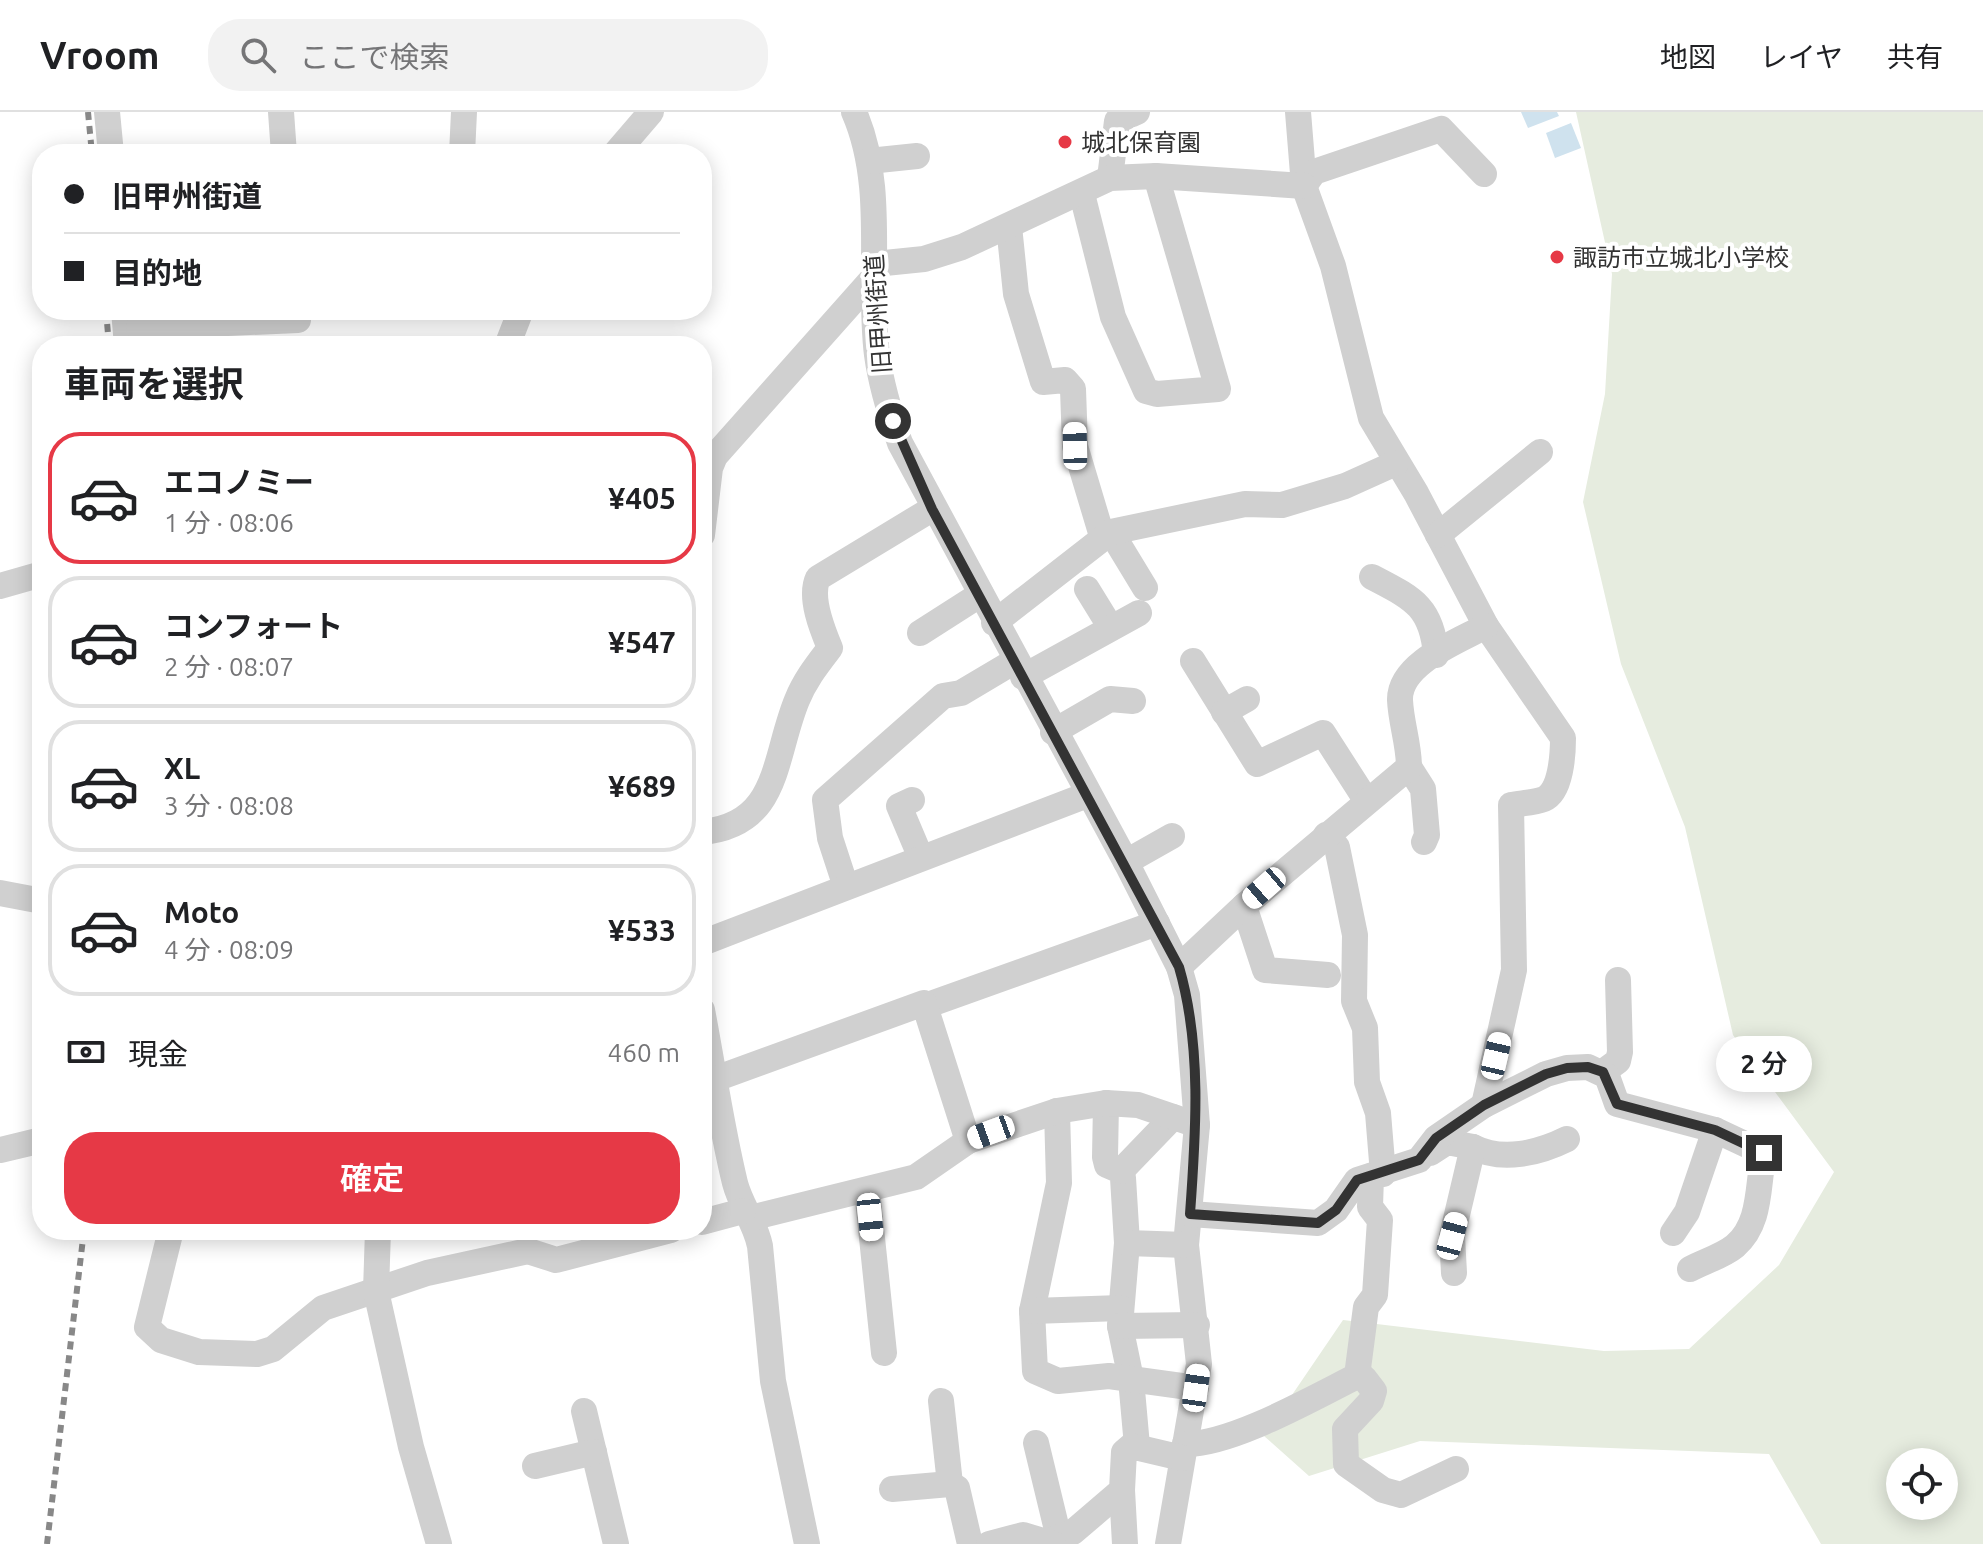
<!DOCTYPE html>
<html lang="ja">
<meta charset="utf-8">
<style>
:root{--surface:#fff;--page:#f2f2f2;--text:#202124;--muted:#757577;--line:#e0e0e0;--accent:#e63946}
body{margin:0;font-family:Ubuntu,"Noto Sans JP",sans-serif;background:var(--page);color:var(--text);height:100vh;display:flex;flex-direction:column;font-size:30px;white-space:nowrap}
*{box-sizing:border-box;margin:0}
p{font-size:26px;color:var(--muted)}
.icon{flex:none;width:44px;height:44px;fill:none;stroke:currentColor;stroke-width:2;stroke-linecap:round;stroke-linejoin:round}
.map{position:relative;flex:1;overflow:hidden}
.sheet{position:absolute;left:32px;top:224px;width:680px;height:904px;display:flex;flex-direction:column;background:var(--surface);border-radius:32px;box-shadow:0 4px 20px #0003}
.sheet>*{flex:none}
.guide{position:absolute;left:32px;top:32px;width:680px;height:176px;border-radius:32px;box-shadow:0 4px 20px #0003;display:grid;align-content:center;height:176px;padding:0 32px;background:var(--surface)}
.controls{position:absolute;left:1886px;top:1336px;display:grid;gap:16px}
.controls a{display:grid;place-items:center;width:72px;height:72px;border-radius:50%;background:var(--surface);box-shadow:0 4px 20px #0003;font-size:40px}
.end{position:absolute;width:36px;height:36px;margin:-18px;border:10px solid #333;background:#fff;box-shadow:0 0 0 4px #fff}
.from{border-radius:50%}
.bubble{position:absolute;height:56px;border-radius:28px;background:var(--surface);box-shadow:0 4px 20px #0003;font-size:26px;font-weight:600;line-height:56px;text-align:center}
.car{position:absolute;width:24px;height:48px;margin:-24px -12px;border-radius:10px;box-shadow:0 0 6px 2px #0007;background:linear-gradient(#fff 24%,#345 0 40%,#fff 0 76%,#345 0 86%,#fff 0)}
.guide b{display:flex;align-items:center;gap:28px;height:76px;font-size:30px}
.guide b+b{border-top:2px solid var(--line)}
.guide i{width:20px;height:20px;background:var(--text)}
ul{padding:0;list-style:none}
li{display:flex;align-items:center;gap:24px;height:132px;margin:0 16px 12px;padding:0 16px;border:4px solid var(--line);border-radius:32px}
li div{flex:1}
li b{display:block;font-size:30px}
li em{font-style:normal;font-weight:600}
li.on{border-color:var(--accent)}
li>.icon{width:72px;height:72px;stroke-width:1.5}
h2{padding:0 32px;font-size:36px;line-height:96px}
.pay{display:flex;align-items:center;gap:20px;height:88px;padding:0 32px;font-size:30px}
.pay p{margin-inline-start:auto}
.primary-button{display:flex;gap:16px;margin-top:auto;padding:16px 32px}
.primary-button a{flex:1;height:92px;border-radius:32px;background:var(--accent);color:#fff;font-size:32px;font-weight:600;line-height:92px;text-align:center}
header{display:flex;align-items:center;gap:48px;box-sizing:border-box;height:112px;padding:0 40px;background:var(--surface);border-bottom:2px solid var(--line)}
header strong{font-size:38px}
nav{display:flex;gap:44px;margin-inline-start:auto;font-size:28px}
.search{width:560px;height:72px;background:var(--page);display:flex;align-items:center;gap:20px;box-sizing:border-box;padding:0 28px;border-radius:32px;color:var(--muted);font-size:30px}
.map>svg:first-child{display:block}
.green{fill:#e6ecdf;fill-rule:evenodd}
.water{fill:#cfe2ee}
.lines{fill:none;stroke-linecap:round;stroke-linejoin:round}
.minor{stroke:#d0d0d0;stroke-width:26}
.rail{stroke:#888;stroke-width:6;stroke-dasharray:8 6;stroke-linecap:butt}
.route{stroke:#333;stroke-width:10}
.poi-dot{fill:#e63946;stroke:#fff;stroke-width:3}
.labels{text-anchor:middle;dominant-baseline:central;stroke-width:8;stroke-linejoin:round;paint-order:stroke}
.poi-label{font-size:24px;fill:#333;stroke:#fff;text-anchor:start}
.street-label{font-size:24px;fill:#333;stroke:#fff}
</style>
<header>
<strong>Vroom</strong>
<div class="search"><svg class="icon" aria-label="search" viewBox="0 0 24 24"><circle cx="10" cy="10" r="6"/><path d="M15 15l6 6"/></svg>ここで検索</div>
<nav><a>地図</a><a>レイヤ</a><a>共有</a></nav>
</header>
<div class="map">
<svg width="1983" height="1432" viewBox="0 0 1983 1432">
<rect width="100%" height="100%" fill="#fff"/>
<path class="green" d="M1576 0H1983V1432H1821L1769 1342 1420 1329 1309 1364 1264 1324 1343 1208 1604 1239 1689 1237 1779 1153 1834 1060 1733 923 1685 715 1621 552 1583 390 1605 282 1612 162ZM1900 1350H1944V1394H1900Z"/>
<g class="water">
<polygon points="1521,0 1557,0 1559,4 1528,16"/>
<polygon points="1571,11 1581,36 1555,46 1546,21"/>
</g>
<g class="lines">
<g class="minor">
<polyline points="107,0 111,42"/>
<polyline points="281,0 284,42"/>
<path d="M854 0C887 75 867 163 877 243 881 273 890 302 900 331L1126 750 1179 855 1187 883 1197 1013 1186 1133 1199 1252 1168 1432"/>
<path d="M1298 0 1304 74 1333 154 1371 306 1416 381 1486 514 1563 626C1563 642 1561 680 1544 687 1534 691 1521 691 1511 693L1514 858 1484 993"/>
<polyline points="462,42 464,0"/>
<polyline points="615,42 651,0"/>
<polyline points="869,49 917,44"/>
<polyline points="1110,66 1117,9 1137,0"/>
<polyline points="1304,74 1314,60 1441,17 1484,62"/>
<polyline points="1082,82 1113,205 1146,279 1157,282 1218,277 1156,64"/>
<polyline points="1009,114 1016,182 1043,270 1065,268 1073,277 1075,334 1102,424"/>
<polyline points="875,152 924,147 962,135 1110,66 1156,64 1304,74"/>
<polyline points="124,198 127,234"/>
<polyline points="139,215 298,208"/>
<polyline points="507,234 521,198"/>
<polyline points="1111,420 1145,476"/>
<polyline points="702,423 710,356 715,344 875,164"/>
<polyline points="1438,423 1540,340"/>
<path d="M1372 465C1412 486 1432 494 1436 543"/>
<polyline points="0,474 42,462"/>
<polyline points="1087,477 1111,516"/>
<polyline points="994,511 1111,420 1245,392 1282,393 1345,374 1396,351"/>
<polyline points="920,521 981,482"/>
<polyline points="1193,549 1257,652 1323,621 1366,688"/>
<polyline points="1023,565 1139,501"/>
<polyline points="1224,600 1247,587"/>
<polyline points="1053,620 1110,587 1133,589"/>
<polyline points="1409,655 1423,677 1427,723 1424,730"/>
<polyline points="912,688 899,694 921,746"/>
<path d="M702 720C780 713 773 646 797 588 805 568 817 553 830 536 822 517 809 485 818 466L932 397"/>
<polyline points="1326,723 1337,735 1355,823 1354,889 1365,916 1367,970 1378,1001 1383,1062"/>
<polyline points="1126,750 1172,724"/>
<polyline points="846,775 830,726 825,688 943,584 961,581 1015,549"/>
<polyline points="0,781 42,789"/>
<polyline points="1244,794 1265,858 1328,863"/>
<polyline points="702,831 1087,683"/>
<path d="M1179 855 1244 794 1409 655C1409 632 1401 611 1400 588 1399 551 1459 529 1486 514"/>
<polyline points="925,894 1157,811"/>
<path d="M702 898C713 955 721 1014 735 1071 741 1094 755 1110 760 1134L773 1269 807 1432"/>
<polyline points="1603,960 1618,949 1620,940 1618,868"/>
<polyline points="715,967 924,891 968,1029"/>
<polyline points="1106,991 1105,1045 1107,1053 1121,1059 1123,1066 1127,1131 1120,1214 1131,1267 1137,1334"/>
<polyline points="1057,999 1059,1071 1032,1199 1035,1259 1058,1269 1109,1264 1196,1276"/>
<path d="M1473 1035C1502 1050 1539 1041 1567 1027"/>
<polyline points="0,1038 42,1028"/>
<polyline points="1430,1041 1447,1030 1473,1035 1452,1124 1454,1161"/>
<polyline points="1121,1059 1173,1005"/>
<polyline points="867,1078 884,1241"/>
<path d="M1190 1102 1318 1111 1336 1098 1357 1068 1419 1048 1436 1026 1484 993 1546 962 1567 956 1588 955 1607 964 1617 992 1715 1018 1764 1041C1757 1073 1762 1111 1735 1134 1723 1144 1703 1150 1690 1157"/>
<polyline points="750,1106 916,1065 968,1029 1057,999 1106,991 1138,993 1197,1013"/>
<polyline points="702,1110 743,1099"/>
<polyline points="171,1118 147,1215 161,1228 199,1240 257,1242 273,1237 323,1196 427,1161 528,1139 556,1148 671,1118"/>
<polyline points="378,1118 376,1179 411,1335 439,1432"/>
<polyline points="1673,1121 1687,1100 1715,1018"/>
<polyline points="1127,1131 1186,1133"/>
<polyline points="1032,1199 1121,1196"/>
<polyline points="1120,1214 1197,1213"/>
<polyline points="1357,1264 1366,1195 1375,1183 1380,1108 1370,1095 1371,1064"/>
<polyline points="941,1289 950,1372"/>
<polyline points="584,1299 616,1432"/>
<polyline points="1036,1331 1058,1422"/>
<path d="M1185 1332C1231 1333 1313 1286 1357 1264L1364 1266 1374 1279 1371 1289 1345 1317 1346 1352 1383 1378 1401 1383 1456 1357"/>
<polyline points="535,1354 594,1340"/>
<polyline points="892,1377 950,1372 957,1376 970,1432"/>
<polyline points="1122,1378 1125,1432"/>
<polyline points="1048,1429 1073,1420 1122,1378 1124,1340 1131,1334 1182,1346"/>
<polyline points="989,1432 1023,1423 1053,1432"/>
</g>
<g class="rail">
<polyline points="88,0 92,42"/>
<polyline points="106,198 109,234"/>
<polyline points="47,1432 84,1118"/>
</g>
</g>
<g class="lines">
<path class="route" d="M893 309 932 397 1179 855C1202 934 1196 1020 1190 1102L1318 1111 1336 1098 1357 1068 1419 1048 1436 1026 1484 993 1546 962 1567 956 1588 955 1603 960 1617 992 1715 1018 1764 1041"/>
</g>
<g class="poi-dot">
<circle cx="1065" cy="30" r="8"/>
<circle cx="1557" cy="145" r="8"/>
</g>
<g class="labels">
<g class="poi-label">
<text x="1081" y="30">城北保育園</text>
<text x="1573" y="145">諏訪市立城北小学校</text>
</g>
<g class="street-label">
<text transform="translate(878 202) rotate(-94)">旧甲州街道</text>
</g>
</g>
</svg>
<div class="controls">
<a><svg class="icon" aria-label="locate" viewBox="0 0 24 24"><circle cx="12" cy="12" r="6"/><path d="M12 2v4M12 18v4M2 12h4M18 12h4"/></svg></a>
</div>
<i class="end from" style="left:893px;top:309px"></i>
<i class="end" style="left:1764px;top:1041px"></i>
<div class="bubble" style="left:1716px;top:924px;width:96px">2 分</div>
<i class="car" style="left:1075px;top:334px;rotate:359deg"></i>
<i class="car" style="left:1264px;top:776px;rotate:229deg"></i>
<i class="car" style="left:1496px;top:944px;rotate:13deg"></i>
<i class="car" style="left:991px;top:1020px;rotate:250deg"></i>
<i class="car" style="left:870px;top:1105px;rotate:174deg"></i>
<i class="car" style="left:1452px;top:1124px;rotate:15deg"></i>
<i class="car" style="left:1196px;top:1276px;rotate:8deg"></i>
<div class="guide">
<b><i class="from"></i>旧甲州街道</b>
<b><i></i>目的地</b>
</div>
<section class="sheet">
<h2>車両を選択</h2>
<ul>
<li class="on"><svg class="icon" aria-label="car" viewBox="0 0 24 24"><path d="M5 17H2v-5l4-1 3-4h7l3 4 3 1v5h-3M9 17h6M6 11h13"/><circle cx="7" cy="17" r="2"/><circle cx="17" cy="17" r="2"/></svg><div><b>エコノミー</b><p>1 分 · 08:06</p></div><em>¥405</em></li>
<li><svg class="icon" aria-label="car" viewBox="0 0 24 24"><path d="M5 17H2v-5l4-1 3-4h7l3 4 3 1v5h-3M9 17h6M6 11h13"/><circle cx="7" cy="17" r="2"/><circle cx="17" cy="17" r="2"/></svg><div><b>コンフォート</b><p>2 分 · 08:07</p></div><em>¥547</em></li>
<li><svg class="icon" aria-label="car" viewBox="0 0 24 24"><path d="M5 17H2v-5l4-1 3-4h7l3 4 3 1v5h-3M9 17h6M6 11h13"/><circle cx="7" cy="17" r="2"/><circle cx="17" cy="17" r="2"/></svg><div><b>XL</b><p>3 分 · 08:08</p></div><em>¥689</em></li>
<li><svg class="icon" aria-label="car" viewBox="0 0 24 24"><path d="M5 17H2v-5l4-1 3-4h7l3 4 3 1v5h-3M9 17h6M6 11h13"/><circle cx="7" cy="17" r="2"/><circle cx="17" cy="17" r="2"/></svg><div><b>Moto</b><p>4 分 · 08:09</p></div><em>¥533</em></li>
</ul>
<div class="pay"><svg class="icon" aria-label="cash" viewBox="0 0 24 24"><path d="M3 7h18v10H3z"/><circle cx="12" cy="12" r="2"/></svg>現金<p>460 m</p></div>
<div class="primary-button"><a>確定</a></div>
</section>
</div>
